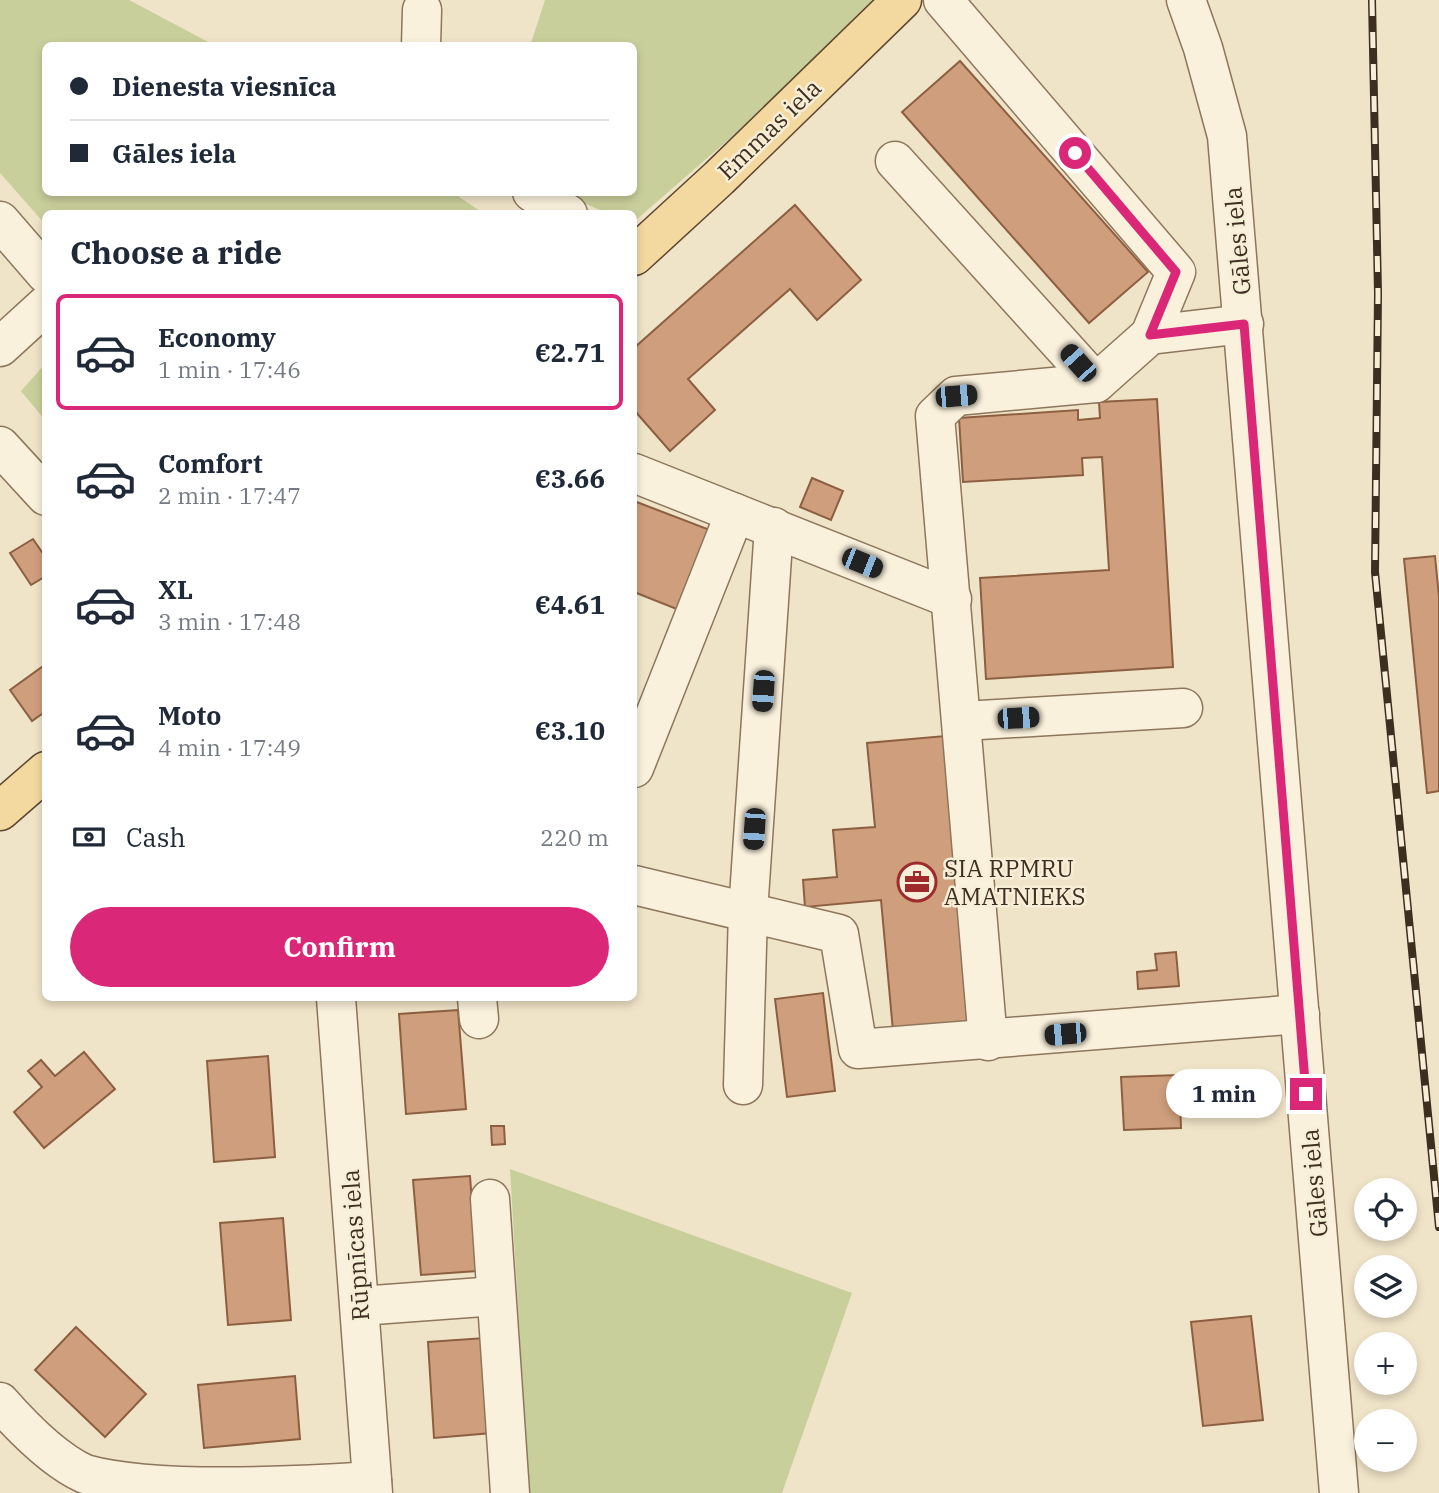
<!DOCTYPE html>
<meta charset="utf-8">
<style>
:root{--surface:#fff;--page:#f2f2f3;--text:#1f2937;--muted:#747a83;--line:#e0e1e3;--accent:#db2777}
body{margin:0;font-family:"IBM Plex Serif",serif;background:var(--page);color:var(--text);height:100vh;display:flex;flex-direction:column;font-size:26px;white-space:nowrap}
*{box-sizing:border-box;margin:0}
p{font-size:23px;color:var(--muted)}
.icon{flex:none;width:38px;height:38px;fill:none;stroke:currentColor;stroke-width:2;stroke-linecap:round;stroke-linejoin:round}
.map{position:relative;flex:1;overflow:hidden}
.sheet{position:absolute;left:42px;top:210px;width:595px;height:791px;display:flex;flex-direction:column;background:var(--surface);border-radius:10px;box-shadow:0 4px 10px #0003}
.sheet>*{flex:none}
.guide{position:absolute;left:42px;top:42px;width:595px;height:154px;border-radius:10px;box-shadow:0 4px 10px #0003;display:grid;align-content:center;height:154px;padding:0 28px;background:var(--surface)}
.buttons{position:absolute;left:1354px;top:1178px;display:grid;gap:14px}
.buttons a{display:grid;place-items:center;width:63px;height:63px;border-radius:50%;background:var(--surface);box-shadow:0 4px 10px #0003;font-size:35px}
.end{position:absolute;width:32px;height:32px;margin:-16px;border:9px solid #db2777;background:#fff;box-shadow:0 0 0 4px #fff}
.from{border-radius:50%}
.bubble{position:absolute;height:49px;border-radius:24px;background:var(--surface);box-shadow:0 4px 10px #0003;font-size:23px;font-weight:800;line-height:49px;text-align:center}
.car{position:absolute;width:21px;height:42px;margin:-21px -10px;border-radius:9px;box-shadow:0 0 5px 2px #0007;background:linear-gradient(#222 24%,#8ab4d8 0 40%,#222 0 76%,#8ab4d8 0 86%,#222 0)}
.guide b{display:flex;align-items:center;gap:24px;height:66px;font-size:26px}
.guide b+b{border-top:2px solid var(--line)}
.guide i{width:18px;height:18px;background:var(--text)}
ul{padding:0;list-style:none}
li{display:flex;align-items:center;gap:21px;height:116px;margin:0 14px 10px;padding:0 14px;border:4px solid transparent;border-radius:10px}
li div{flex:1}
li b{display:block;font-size:26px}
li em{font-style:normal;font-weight:800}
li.on{border-color:var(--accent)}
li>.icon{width:63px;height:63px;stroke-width:1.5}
h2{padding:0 28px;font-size:32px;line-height:84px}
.pay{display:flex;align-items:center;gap:18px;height:77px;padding:0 28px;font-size:26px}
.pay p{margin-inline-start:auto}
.button{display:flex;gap:14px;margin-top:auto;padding:14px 28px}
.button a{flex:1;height:80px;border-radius:42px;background:var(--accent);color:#fff;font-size:28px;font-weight:800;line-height:80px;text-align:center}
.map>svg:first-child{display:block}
.green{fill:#c9cf9b}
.building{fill:#cf9f7d;stroke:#8d5f41;stroke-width:2}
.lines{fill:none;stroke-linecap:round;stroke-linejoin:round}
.minor-casing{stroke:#8d765c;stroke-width:41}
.major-casing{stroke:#5b4430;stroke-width:41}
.minor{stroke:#faf1dc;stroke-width:38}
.major{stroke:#f3d9a0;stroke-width:38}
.rail-casing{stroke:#3d2e20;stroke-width:8}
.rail{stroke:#f7eed8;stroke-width:5;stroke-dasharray:16;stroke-linecap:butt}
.route{stroke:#db2777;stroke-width:9}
.labels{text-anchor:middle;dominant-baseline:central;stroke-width:5;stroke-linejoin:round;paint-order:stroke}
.street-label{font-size:24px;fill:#3d2e20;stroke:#f7eed8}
.poi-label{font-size:24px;fill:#3d2e20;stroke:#f7eed8;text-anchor:start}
</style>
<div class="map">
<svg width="1439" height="1493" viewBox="0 0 1439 1493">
<rect width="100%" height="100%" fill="#f0e4c8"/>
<g class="green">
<polygon points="0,0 129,0 214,45 46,46 46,192 452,192 483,213 46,214 45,224 0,173"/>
<polygon points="545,0 881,0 866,20 636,220 634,220 634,214 606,213 562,193 634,192 634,46 530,46"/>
<polygon points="45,364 45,420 21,391"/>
<polygon points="510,1169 852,1293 782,1493 529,1493"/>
</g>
<g class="building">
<polygon points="960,61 1148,272 1089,323 902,112"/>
<polygon points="795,205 861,280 817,320 790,289 688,379 715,410 670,451 634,410 634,348"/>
<polygon points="1157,399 1173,667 986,679 980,578 1109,570 1102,457 1082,458 1083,475 963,482 959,418 1078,410 1078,420 1100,418 1099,402"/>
<polygon points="812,478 843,491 831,520 800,507"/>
<polygon points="634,501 710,530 679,610 634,592"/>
<polygon points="33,539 46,558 46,576 31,585 10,553"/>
<polygon points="1435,556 1439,597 1439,791 1427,793 1404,559"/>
<polygon points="46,664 46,711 32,721 10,690"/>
<polygon points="945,736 970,1024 893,1031 881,900 805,907 803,880 837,877 833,830 875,827 867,743"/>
<polygon points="1176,952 1179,986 1138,989 1137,972 1157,970 1155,954"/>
<polygon points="823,993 835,1091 787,1097 775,999"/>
<polygon points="458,1010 466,1109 406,1114 399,1014"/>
<polygon points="84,1052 115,1089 44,1148 14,1112 42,1087 28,1071 41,1060 55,1076"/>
<polygon points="268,1056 275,1157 214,1162 207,1061"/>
<polygon points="1179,1075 1181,1128 1124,1130 1121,1077"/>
<polygon points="491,1126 504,1126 505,1144 492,1145"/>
<polygon points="470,1176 477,1271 421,1275 413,1180"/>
<polygon points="283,1218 291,1320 228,1325 220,1223"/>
<polygon points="1251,1316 1263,1420 1203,1426 1191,1322"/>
<polygon points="76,1327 146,1394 105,1437 35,1370"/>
<polygon points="485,1338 492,1433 434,1438 428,1342"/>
<polygon points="295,1376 300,1439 204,1448 198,1385"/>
</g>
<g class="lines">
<defs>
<g id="minor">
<polyline points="943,0 1176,272 1150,335"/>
<polyline points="1186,0 1203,48 1227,136 1339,1493"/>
<polyline points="421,46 422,10"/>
<polyline points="895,161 1096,383"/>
<polyline points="532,192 568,214"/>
<polyline points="0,221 46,274"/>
<polyline points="0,347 46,305"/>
<polyline points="0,446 46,496"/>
<polyline points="634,473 952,599"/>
<polyline points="963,721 1183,708"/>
<polyline points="634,768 735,513"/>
<polyline points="634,885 839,934 858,1049 1300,1014"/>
<polyline points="336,998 373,1493"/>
<polyline points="477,998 479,1019"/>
<polyline points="988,1041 935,416 956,396 1096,383 1150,335 1244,324"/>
<polyline points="743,1085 748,912 774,527"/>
<polyline points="490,1199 510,1493"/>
<polyline points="360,1306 496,1296"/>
<path d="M0 1402C22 1427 54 1460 85 1474 153 1493 296 1486 372 1481"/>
</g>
<g id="major">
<polyline points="634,256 719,178 902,0"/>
<polyline points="0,811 46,771"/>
</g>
</defs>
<use href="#minor" class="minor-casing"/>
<use href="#major" class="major-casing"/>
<use href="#minor" class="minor"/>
<use href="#major" class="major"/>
<defs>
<polyline id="rail" points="1372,0 1378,293 1375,572 1439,1227"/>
</defs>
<use href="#rail" class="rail-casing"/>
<use href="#rail" class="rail"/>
</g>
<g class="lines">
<polyline class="route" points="1075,153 1176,272 1150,335 1244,324 1306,1094"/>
</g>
<defs>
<symbol id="office-ring" viewBox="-11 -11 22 22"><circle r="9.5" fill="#f7eed8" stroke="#9e2a2b" stroke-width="1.5"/><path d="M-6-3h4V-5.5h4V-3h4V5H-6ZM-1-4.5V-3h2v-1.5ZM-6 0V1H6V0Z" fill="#9e2a2b"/></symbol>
</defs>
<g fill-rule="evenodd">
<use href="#office-ring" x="895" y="860" width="44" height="44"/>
</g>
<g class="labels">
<g class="street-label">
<text transform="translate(769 129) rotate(-44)">Emmas iela</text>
<text transform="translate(1237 241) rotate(-95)">Gāles iela</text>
<text transform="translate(1314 1183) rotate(-95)">Gāles iela</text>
<text transform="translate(355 1245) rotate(-94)">Rūpnīcas iela</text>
</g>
<g class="poi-label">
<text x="944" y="868">SIA RPMRU<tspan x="944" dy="28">AMATNIEKS</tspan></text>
</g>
</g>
</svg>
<div class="buttons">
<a><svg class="icon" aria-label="locate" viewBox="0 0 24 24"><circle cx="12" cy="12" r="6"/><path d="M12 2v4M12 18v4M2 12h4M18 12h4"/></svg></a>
<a><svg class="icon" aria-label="layers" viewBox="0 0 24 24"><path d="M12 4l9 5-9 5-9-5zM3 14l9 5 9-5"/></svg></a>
<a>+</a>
<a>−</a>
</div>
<i class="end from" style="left:1075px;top:153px"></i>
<i class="end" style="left:1306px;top:1094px"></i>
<div class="bubble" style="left:1166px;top:1069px;width:116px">1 min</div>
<i class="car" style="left:1078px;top:363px;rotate:318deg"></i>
<i class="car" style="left:956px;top:396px;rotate:85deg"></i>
<i class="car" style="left:862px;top:563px;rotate:112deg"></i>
<i class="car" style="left:763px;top:691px;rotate:184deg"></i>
<i class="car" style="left:1018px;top:718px;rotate:87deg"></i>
<i class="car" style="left:754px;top:829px;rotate:184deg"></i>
<i class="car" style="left:1065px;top:1034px;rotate:265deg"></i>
<div class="guide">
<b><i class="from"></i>Dienesta viesnīca</b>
<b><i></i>Gāles iela</b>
</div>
<section class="sheet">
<h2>Choose a ride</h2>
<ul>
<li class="on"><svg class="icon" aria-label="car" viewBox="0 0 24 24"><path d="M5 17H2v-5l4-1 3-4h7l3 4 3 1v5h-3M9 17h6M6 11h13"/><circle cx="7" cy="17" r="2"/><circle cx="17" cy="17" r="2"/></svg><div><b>Economy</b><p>1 min · 17:46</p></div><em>€2.71</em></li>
<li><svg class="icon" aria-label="car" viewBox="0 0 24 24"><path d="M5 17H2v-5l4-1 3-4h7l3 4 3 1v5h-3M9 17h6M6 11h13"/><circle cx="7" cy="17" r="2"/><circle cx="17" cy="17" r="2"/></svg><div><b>Comfort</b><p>2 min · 17:47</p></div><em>€3.66</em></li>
<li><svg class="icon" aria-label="car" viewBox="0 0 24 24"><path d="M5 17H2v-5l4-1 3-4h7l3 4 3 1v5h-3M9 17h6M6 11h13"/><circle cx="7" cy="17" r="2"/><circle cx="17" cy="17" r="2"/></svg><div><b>XL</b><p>3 min · 17:48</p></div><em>€4.61</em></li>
<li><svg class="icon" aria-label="car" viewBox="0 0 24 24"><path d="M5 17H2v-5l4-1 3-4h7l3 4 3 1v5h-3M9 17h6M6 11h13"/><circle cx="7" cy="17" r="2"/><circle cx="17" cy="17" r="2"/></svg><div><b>Moto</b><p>4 min · 17:49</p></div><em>€3.10</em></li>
</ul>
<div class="pay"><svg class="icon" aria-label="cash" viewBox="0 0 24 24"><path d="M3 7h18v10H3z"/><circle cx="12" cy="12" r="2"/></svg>Cash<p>220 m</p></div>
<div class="button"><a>Confirm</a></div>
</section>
</div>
